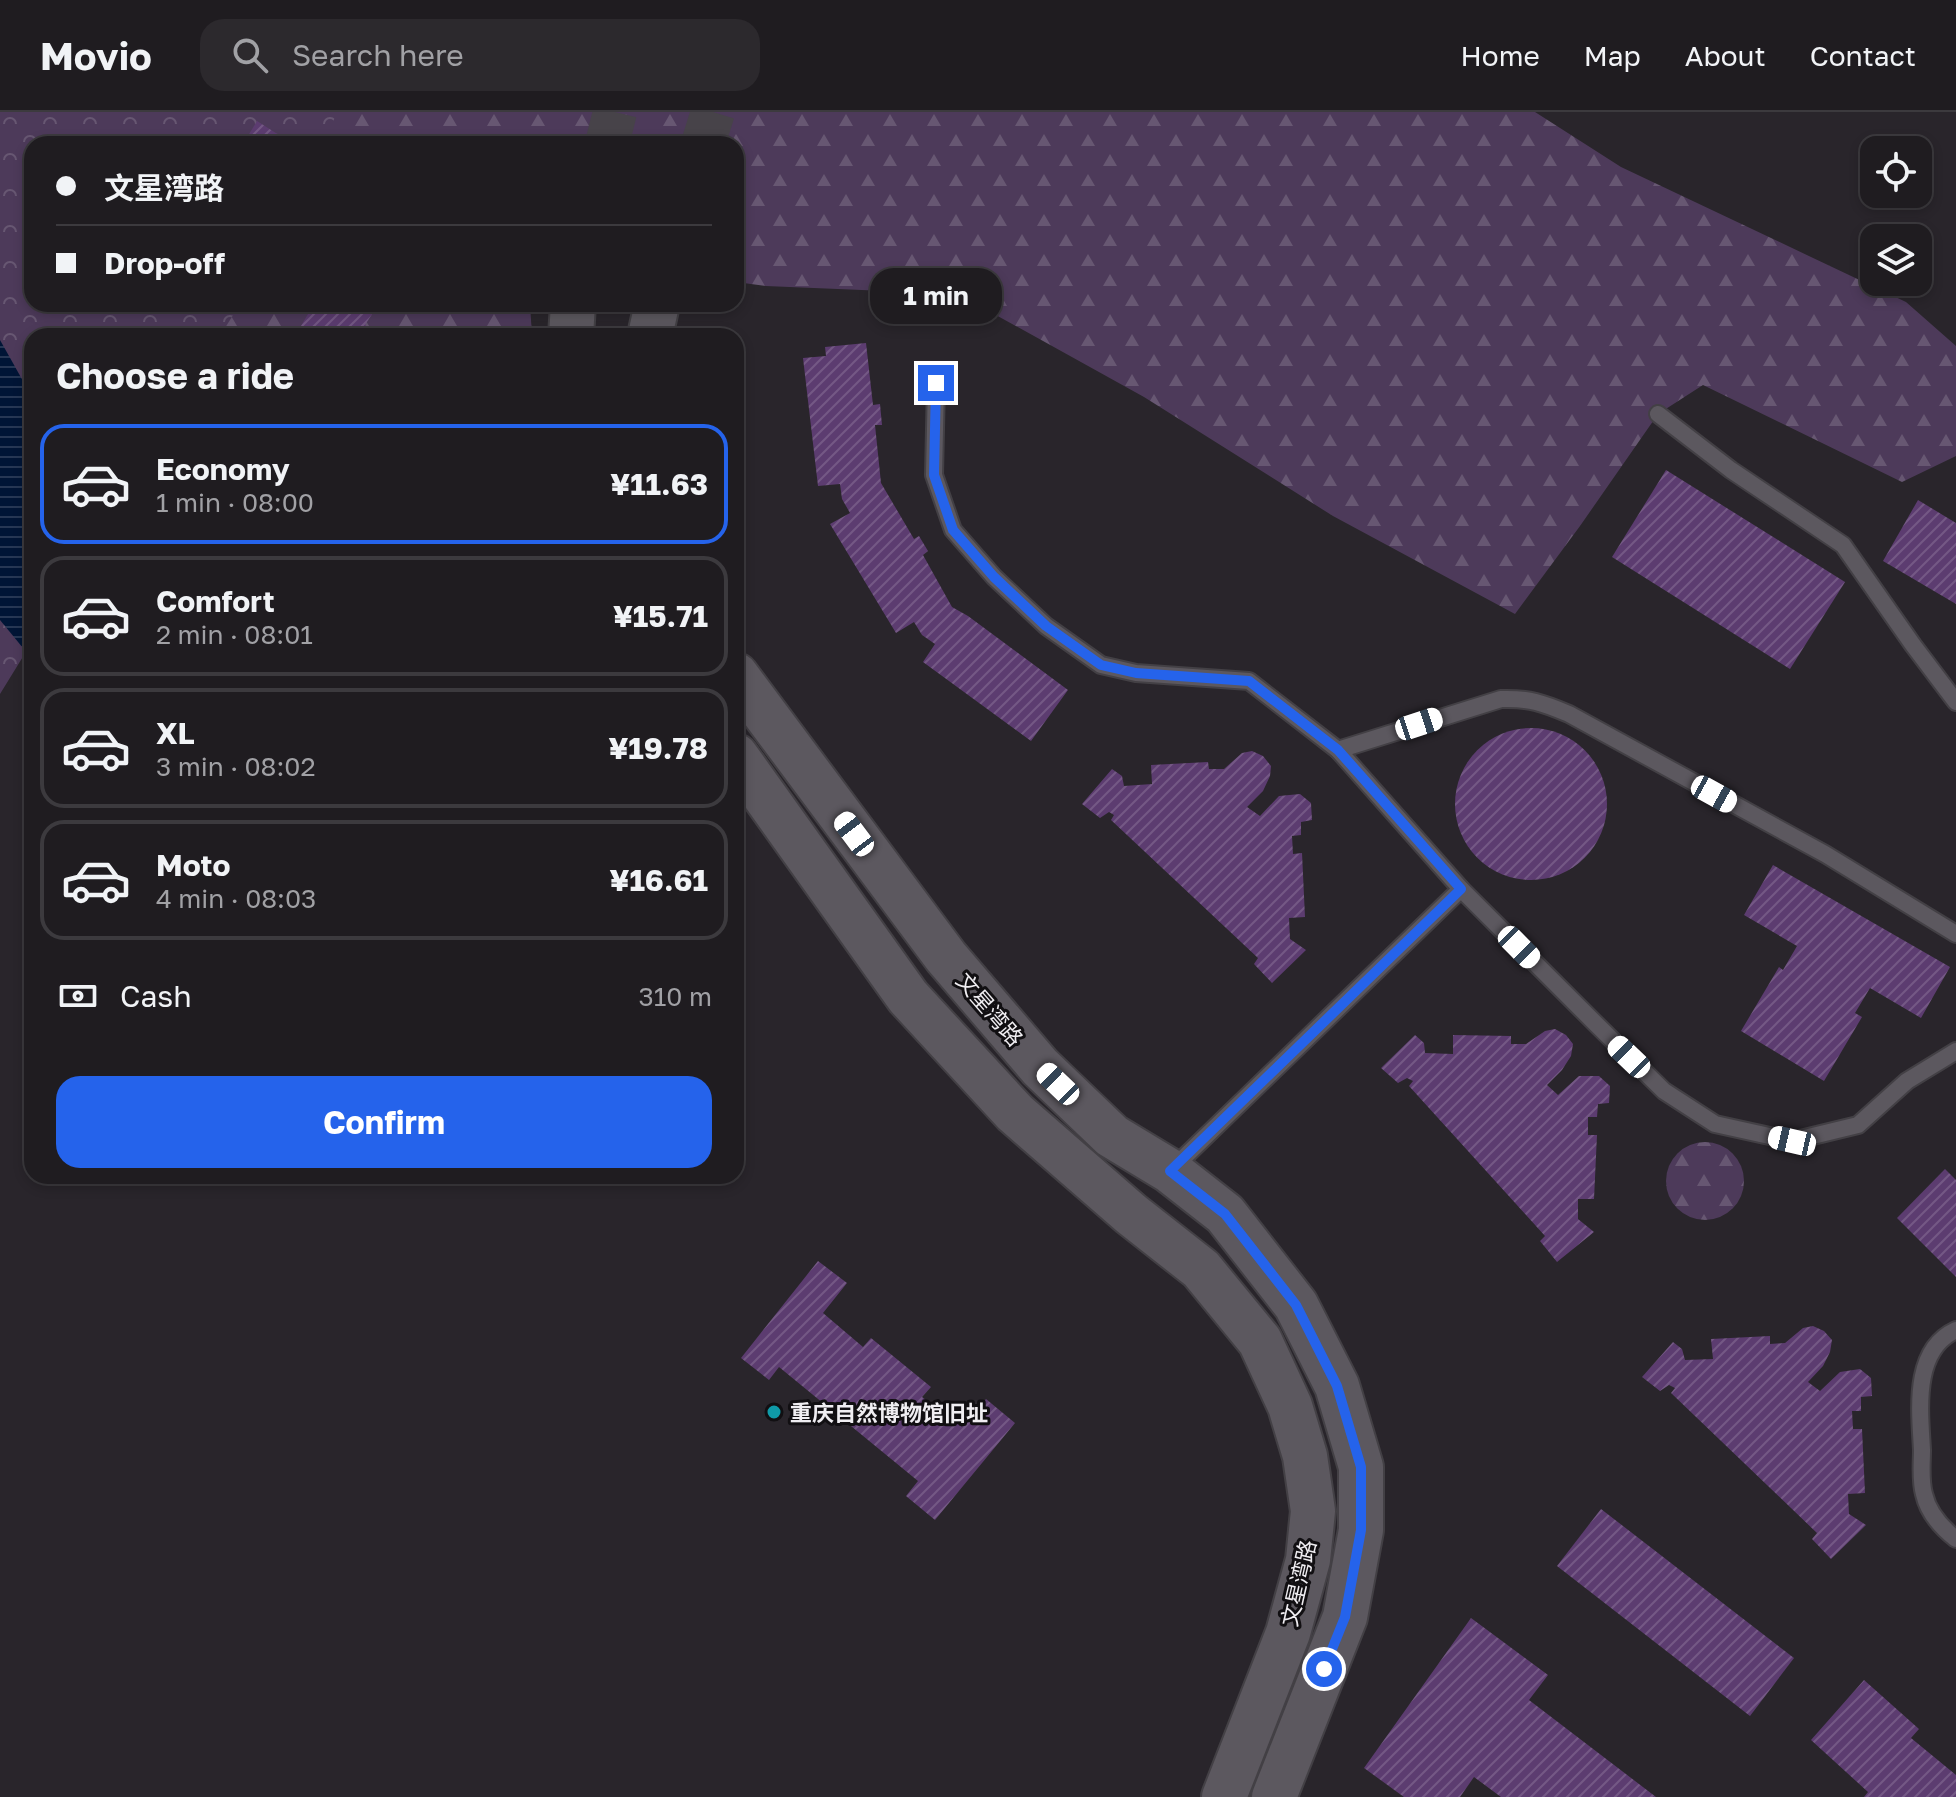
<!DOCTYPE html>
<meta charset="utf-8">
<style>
:root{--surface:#1f1c20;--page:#2c292d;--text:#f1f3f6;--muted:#a1a1a5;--line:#3c3a3e;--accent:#2563eb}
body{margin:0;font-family:"Golos Text","Noto Sans SC",sans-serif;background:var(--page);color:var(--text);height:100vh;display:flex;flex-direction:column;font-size:30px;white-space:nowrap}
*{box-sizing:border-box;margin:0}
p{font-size:26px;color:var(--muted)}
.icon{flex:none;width:44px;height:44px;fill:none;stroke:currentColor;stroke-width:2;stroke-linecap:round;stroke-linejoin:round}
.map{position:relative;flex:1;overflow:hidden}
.side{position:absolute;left:24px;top:216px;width:720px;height:856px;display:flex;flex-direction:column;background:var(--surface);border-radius:24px;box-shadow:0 4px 12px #0003,0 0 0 2px var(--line)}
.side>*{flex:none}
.guide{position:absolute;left:24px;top:24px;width:720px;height:176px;border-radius:24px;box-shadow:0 4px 12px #0003,0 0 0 2px var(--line);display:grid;align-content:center;height:176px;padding:0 32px;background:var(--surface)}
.controls{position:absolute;left:1860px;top:24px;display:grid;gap:16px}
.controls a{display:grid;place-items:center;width:72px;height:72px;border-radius:16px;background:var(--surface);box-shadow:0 4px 12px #0003,0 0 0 2px var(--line);font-size:40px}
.end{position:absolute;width:36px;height:36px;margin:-18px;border:10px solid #2563eb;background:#fff;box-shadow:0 0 0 4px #fff}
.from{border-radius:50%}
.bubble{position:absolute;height:56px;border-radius:24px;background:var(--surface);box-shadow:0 4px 12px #0003,0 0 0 2px var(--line);font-size:26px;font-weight:700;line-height:56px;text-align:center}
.car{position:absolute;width:24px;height:48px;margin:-24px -12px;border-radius:10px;box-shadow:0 0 6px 2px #0007;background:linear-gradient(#fff 24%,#345 0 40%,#fff 0 76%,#345 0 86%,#fff 0)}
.guide b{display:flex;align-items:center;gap:28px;height:76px;font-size:30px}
.guide b+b{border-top:2px solid var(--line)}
.guide i{width:20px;height:20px;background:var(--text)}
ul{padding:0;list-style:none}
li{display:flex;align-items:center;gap:24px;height:120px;margin:0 16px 12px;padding:0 16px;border:4px solid var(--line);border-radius:24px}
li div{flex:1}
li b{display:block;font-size:30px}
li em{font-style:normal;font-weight:700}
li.selected{border-color:var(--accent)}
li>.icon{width:72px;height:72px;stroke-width:1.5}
h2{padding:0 32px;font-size:36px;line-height:96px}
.pay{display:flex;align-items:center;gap:20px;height:88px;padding:0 32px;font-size:30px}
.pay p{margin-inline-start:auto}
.action{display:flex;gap:16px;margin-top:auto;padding:16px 32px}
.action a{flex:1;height:92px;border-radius:24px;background:var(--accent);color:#fff;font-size:32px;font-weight:700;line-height:92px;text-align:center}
header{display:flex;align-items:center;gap:48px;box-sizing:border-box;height:112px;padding:0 40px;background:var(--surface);border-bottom:2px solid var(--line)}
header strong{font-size:38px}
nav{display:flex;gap:44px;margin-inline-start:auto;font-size:28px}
.search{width:560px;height:72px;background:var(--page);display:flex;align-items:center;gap:20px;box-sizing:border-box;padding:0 28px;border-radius:24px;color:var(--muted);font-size:30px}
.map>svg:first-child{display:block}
.forest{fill:url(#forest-firs)}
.park{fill:url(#park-crowns)}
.water{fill:url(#water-rules)}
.building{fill:url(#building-hatch)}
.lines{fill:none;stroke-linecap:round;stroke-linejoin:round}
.secondary-tunnel{stroke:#474349;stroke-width:44;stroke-dasharray:44 22;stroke-linecap:butt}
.lane-casing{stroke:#434045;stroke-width:20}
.secondary-casing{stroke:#434045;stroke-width:48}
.lane{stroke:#5c585f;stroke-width:16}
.secondary{stroke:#5c585f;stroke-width:44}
.route{stroke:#2563eb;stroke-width:10}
.culture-dot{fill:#0f9aa8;stroke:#110f12;stroke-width:3}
.labels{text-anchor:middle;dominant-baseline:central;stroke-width:6;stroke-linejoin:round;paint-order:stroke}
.street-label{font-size:22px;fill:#f0eef2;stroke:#110f12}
.poi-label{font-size:22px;font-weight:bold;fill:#f0eef2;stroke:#110f12;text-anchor:start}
</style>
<header>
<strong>Movio</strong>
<div class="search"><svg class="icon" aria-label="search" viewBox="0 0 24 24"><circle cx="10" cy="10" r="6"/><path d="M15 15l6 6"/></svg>Search here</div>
<nav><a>Home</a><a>Map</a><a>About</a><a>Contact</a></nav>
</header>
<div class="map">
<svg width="1956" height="1685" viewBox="0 0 1956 1685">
<defs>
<pattern id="forest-firs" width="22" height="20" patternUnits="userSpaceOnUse" patternTransform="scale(2)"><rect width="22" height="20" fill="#4d3a5a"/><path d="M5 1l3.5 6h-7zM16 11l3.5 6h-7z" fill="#675772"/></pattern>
<pattern id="park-crowns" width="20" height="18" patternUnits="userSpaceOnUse" patternTransform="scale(2)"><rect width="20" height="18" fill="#4d3a5a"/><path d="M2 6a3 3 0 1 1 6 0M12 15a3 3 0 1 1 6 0" fill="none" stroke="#675772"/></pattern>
<pattern id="water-rules" width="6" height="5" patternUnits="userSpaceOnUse" patternTransform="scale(2)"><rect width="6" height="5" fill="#001536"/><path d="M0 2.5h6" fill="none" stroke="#263754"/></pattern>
<pattern id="building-hatch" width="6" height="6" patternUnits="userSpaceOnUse" patternTransform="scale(2)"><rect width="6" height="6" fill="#5c3c70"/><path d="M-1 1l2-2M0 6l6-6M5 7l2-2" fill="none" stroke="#745885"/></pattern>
</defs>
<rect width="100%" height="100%" fill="#29252b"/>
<g class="forest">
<polygon points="0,0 1535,0 1621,55 1906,190 1956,234 1956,344 1902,370 1703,273 1658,302 1580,414 1515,502 1333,404 1144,285 958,182 766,174 736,170 736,32 32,32"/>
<polygon points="56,192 530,192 532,224 71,224"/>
<circle cx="1705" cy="1069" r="39"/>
</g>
<polygon class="park" points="0,0 337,0 324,32 32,32 32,192 240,192 220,224 32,224 32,530 0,582"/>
<polygon class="water" points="0,228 32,285 32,547 0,508"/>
<g class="building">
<polygon points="257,9 293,32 243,32"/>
<polygon points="314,192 376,192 378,193 365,213 383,224 295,224"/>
<polygon points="866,231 873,293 880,292 882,313 875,313 881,371 914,427 919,424 928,439 923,443 952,495 968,504 1068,578 1031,629 923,550 935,532 922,523 914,510 896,521 830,412 850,401 842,387 840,372 818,374 803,246 826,244 825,235"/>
<polygon points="1666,358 1845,470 1790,557 1612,445"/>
<polygon points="1918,388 1956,411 1956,492 1883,449"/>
<circle cx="1531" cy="692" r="76"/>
<polygon points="1252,639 1263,644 1271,654 1270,664 1263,679 1247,695 1260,704 1279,684 1300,682 1311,691 1312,708 1301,710 1301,723 1292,724 1293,742 1302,741 1305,805 1289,806 1290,827 1306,838 1272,871 1254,852 1258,846 1111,708 1114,703 1109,700 1100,706 1082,692 1112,657 1122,664 1124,674 1152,672 1151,653 1208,650 1209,657 1224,657 1242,641"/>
<polygon points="1773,753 1950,855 1921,906 1870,876 1855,901 1862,905 1824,969 1741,919 1779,855 1783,858 1797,834 1744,803"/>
<polygon points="1555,917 1566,923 1573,932 1571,944 1562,958 1547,973 1558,983 1579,964 1599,964 1610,974 1609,991 1598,992 1597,1005 1588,1005 1588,1023 1597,1023 1594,1087 1578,1087 1578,1107 1594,1120 1557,1150 1540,1129 1545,1124 1409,974 1413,969 1407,966 1398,971 1381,956 1415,923 1424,931 1425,941 1453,942 1453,923 1511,924 1511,932 1526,932 1545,919"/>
<polygon points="1945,1057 1956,1068 1956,1165 1897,1106"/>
<polygon points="818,1149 847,1171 823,1201 863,1235 871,1226 931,1275 922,1285 962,1315 986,1287 1015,1311 935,1408 906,1384 918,1369 779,1255 769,1268 741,1246"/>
<polygon points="1813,1214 1824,1219 1832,1228 1830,1240 1823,1254 1808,1270 1820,1279 1840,1260 1860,1257 1871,1266 1872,1284 1861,1285 1861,1299 1852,1299 1853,1317 1862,1317 1865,1381 1848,1382 1849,1402 1866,1413 1831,1447 1812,1427 1817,1421 1671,1281 1675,1276 1669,1273 1660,1279 1642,1265 1673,1230 1682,1237 1685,1248 1713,1247 1711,1227 1770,1224 1770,1232 1785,1231 1803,1216"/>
<polygon points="1601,1397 1794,1546 1750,1604 1557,1454"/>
<polygon points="1471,1506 1548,1563 1529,1588 1656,1685 1501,1685 1474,1665 1460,1685 1404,1685 1364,1656"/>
<polygon points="1864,1568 1919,1617 1911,1626 1956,1663 1956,1685 1864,1685 1868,1680 1811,1628"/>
</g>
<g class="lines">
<g class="secondary-tunnel">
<polyline points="607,32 615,0"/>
<polyline points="703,32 713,0"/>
</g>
<defs>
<g id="lane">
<polyline points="936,271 934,363 953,418 994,465 1046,514 1101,553 1136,561 1249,569 1338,638"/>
<polyline points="1658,302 1731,358 1843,433 1913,533 1956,590"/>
<path d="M1956 822 1825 742 1569 602C1543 591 1529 586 1501 587L1338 638 1461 777 1595 911 1664 979 1715 1012 1792 1029 1858 1013 1907 969 1956 939"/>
<polyline points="1171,1058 1461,777"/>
<path d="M1956 1218C1912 1238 1920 1299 1922 1338 1922 1351 1920 1368 1924 1382 1928 1400 1942 1416 1956 1427"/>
</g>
<g id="secondary">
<polyline points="571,224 573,192"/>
<polyline points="650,224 657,192"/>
<polyline points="736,563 946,845 1040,955 1112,1024 1170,1059 1225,1102 1296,1193 1337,1274 1361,1355 1361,1418 1345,1505 1274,1685"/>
<polyline points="736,644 908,885 1015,1001 1131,1102 1201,1157 1260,1229 1290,1294 1305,1344 1313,1399 1308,1448 1288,1521 1224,1685"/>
</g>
</defs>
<use href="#lane" class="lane-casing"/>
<use href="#secondary" class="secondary-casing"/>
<use href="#lane" class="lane"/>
<use href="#secondary" class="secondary"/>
</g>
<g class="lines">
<polyline class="route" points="936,271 934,363 953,418 994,465 1029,498 1046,514 1101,553 1136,561 1249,569 1338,638 1461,777 1170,1059 1225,1102 1296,1193 1337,1274 1361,1355 1361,1418 1345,1505 1324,1557"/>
</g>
<circle class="culture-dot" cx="774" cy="1300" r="8"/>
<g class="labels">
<g class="street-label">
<text transform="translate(990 897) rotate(49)">文星湾路</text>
<text transform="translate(1298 1471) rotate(-77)">文星湾路</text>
</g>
<g class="poi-label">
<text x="790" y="1300">重庆自然博物馆旧址</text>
</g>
</g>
</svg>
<div class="controls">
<a><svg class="icon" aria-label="locate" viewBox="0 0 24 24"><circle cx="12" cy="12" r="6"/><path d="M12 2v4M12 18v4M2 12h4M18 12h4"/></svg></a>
<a><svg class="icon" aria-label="layers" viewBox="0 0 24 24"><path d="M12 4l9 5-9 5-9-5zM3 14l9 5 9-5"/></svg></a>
</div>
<i class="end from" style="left:1324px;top:1557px"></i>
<i class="end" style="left:936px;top:271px"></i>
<div class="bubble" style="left:870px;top:156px;width:132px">1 min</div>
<i class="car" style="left:1419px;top:612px;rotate:72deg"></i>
<i class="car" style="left:1714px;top:682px;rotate:119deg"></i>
<i class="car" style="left:854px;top:722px;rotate:323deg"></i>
<i class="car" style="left:1519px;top:835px;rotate:135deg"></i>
<i class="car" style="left:1629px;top:945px;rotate:314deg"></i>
<i class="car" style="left:1058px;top:972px;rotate:314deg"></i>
<i class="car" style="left:1792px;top:1029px;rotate:283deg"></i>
<div class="guide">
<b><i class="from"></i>文星湾路</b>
<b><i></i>Drop-off</b>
</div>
<section class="side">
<h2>Choose a ride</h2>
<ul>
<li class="selected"><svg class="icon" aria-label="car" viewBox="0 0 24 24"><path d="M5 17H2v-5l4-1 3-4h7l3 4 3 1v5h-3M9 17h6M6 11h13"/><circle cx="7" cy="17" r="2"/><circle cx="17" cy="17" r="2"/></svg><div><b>Economy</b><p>1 min · 08:00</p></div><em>¥11.63</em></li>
<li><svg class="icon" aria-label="car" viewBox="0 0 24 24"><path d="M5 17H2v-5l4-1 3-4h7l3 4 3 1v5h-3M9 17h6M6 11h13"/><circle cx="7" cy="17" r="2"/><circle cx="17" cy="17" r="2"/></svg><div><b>Comfort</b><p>2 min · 08:01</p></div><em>¥15.71</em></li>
<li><svg class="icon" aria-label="car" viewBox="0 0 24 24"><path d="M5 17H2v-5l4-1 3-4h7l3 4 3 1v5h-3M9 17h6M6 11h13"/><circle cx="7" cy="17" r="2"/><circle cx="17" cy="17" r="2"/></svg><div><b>XL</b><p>3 min · 08:02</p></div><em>¥19.78</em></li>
<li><svg class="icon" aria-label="car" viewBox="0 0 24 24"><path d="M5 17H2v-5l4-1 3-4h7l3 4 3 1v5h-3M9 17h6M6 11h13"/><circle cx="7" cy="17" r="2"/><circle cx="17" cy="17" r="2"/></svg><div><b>Moto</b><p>4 min · 08:03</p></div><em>¥16.61</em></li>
</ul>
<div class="pay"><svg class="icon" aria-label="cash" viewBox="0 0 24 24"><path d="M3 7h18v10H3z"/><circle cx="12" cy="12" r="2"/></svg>Cash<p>310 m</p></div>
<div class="action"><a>Confirm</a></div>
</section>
</div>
